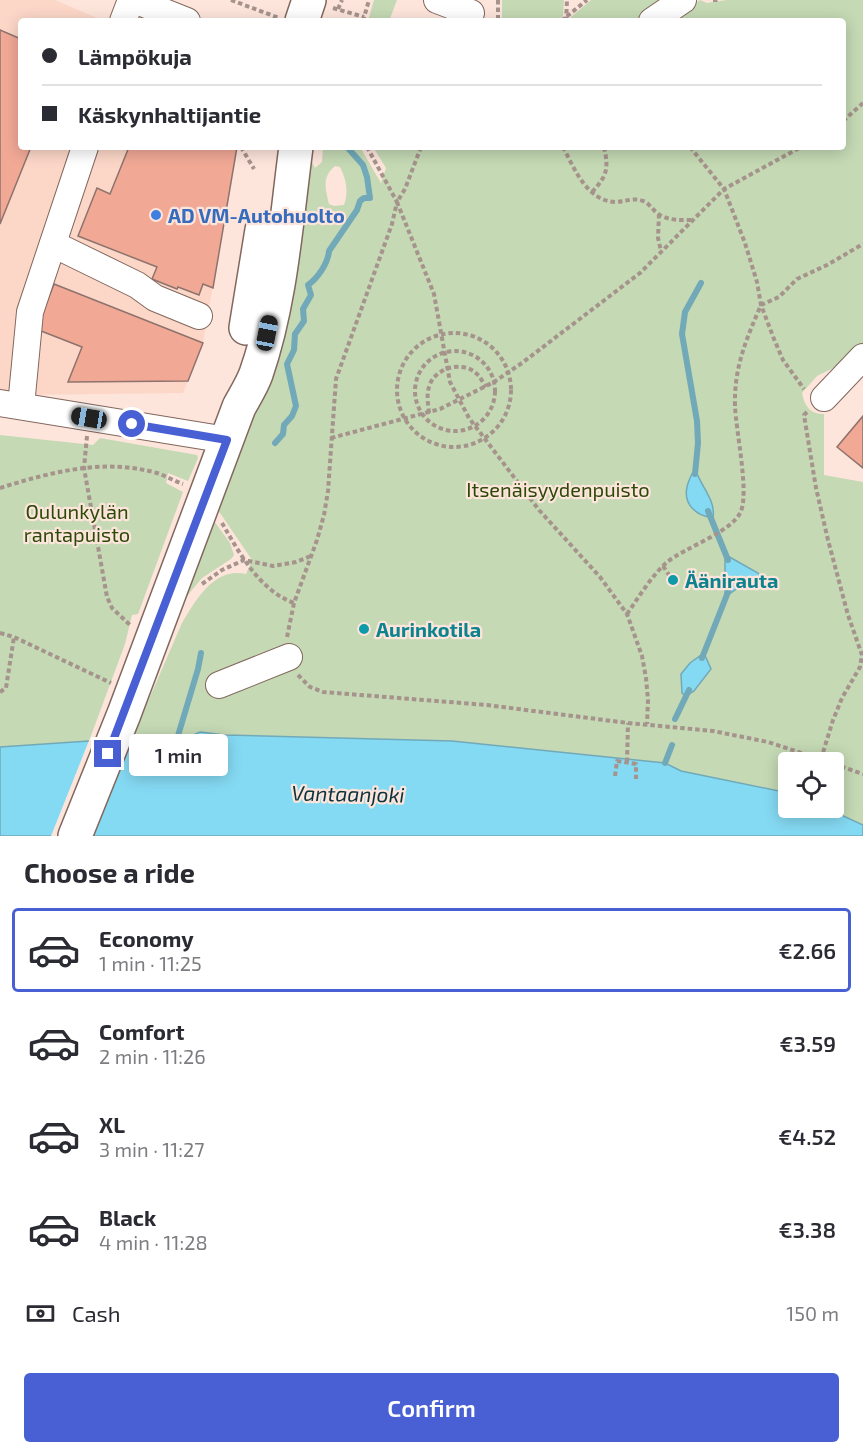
<!DOCTYPE html>
<meta charset="utf-8">
<style>
:root{--surface:#fff;--page:#f7f7f7;--text:#2b2b33;--muted:#7c7c81;--line:#e1e1e2;--accent:#495fd4}
body{margin:0;font-family:"Exo 2",sans-serif;background:var(--page);color:var(--text);height:100vh;display:flex;flex-direction:column;font-size:22px;white-space:nowrap}
*{box-sizing:border-box;margin:0}
p{font-size:20px;color:var(--muted)}
.icon{flex:none;width:33px;height:33px;fill:none;stroke:currentColor;stroke-width:2;stroke-linecap:round;stroke-linejoin:round}
.map{position:relative;height:836px;overflow:hidden}
.side{display:flex;flex-direction:column;background:var(--surface);flex:1}
.side>*{flex:none}
.top-card{position:absolute;left:18px;top:18px;width:828px;height:132px;border-radius:6px;box-shadow:0 3px 15px #0003;display:grid;align-content:center;height:132px;padding:0 24px;background:var(--surface)}
.tools{position:absolute;left:778px;top:752px;display:grid;gap:12px}
.tools a{display:grid;place-items:center;width:66px;height:66px;border-radius:6px;background:var(--surface);box-shadow:0 3px 15px #0003;font-size:30px}
.end{position:absolute;width:27px;height:27px;margin:-14px;border:8px solid #495fd4;background:#fff;box-shadow:0 0 0 3px #fff}
.from{border-radius:50%}
.bubble{position:absolute;height:42px;border-radius:6px;background:var(--surface);box-shadow:0 3px 15px #0003;font-size:20px;font-weight:600;line-height:42px;text-align:center}
.car{position:absolute;width:18px;height:36px;margin:-18px -9px;border-radius:8px;box-shadow:0 0 4px 2px #0007;background:linear-gradient(#222 24%,#8ab4d8 0 40%,#222 0 76%,#8ab4d8 0 86%,#222 0)}
.top-card b{display:flex;align-items:center;gap:21px;height:57px;font-size:22px}
.top-card b+b{border-top:2px solid var(--line)}
.top-card i{width:15px;height:15px;background:var(--text)}
ul{padding:0;list-style:none}
li{display:flex;align-items:center;gap:18px;height:84px;margin:0 12px 9px;padding:0 12px;border:3px solid transparent;border-radius:6px}
li div{flex:1}
li b{display:block;font-size:22px}
li em{font-style:normal;font-weight:600}
li.on{border-color:var(--accent)}
li>.icon{width:54px;height:54px;stroke-width:1.5}
h2{padding:0 24px;font-size:27px;line-height:72px}
.pay{display:flex;align-items:center;gap:15px;height:66px;padding:0 24px;font-size:22px}
.pay p{margin-inline-start:auto}
.action{display:flex;gap:12px;margin-top:auto;padding:12px 24px}
.action a{flex:1;height:69px;border-radius:6px;background:var(--accent);color:#fff;font-size:24px;font-weight:600;line-height:69px;text-align:center}
.map>svg:first-child{display:block}
.built{fill:#fcd7c8}
.green{fill:#c4d9b4;fill-rule:evenodd}
.water{fill:#85daf3;stroke:#71a9b9;stroke-width:1.5}
.pier{fill:#fde5db}
.lines{fill:none;stroke-linecap:round;stroke-linejoin:round}
.stream{stroke:#71a9b9;stroke-width:6}
.building{fill:#f1a996;stroke:#8e736c;stroke-width:1.5}
.minor-casing{stroke:#81675d;stroke-width:28}
.major-casing{stroke:#81675d;stroke-width:36}
.path{stroke:#a5938c;stroke-width:4;stroke-dasharray:4.5 3;stroke-linecap:butt}
.minor{stroke:#fff;stroke-width:26}
.major{stroke:#fff;stroke-width:33}
.route{stroke:#495fd4;stroke-width:8}
.shop-dot{fill:#3f7fe0;stroke:#fde5db;stroke-width:2}
.culture-dot{fill:#0f9aa8;stroke:#fde5db;stroke-width:2}
.labels{text-anchor:middle;dominant-baseline:central;stroke-width:4.5;stroke-linejoin:round;paint-order:stroke}
.shop-label{font-size:20px;font-weight:bold;fill:#366cbe;stroke:#fde5db;text-anchor:start}
.park-label{font-size:20px;fill:#2b4907;stroke:#fde5db}
.culture-label{font-size:20px;font-weight:bold;fill:#0d838f;stroke:#fde5db;text-anchor:start}
.water-label{font-size:21px;font-style:italic;fill:#0a333e;stroke:#fde5db}
</style>
<div class="map">
<svg width="863" height="836" viewBox="0 0 863 836">
<rect width="100%" height="100%" fill="#fde5db"/>
<polygon class="built" points="0,0 55,0 104,21 21,21 21,147 237,147 203,343 183,393 22,395 0,391"/>
<g class="green">
<polygon points="374,0 397,0 389,21 368,21"/>
<polygon points="502,0 564,0 563,16 556,21 502,21"/>
<polygon points="591,0 670,0 639,21 570,21 571,17"/>
<path d="M700 0 707 3 727 0H863V347L848 361 817 376 802 393C805 407 810 414 824 414V475L863 482V825L824 807H834V762H789V793L681 771 665 763 452 741 225 735 200 732 189 737 177 739 156 740 137 745 130 743 182 623C196 600 214 567 246 574L252 560 218 510 237 455 304 147H313L311 160 315 168 322 162 323 147H360L381 183 386 168 373 147H843V21H668ZM335 166 340 167C346 179 349 191 344 205L334 206 329 204C325 188 322 177 335 166Z"/>
<polygon points="0,435 93,445 100,438 197,455 198,458 188,481 168,473 166,483 183,492 138,614 132,615 125,644 89,741 0,747"/>
<polygon points="214,521 230,543 234,555 231,559 202,578 177,608"/>
</g>
<g class="water">
<path d="M695 468C700 486 716 499 713 518 697 516 683 505 687 487 688 481 692 474 695 468Z"/>
<polygon points="726,555 758,573 762,577 761,579 742,585 728,595 725,594 725,557"/>
<polygon points="704,653 711,669 694,691 686,696 682,693 681,674 690,663"/>
<polygon points="200,732 225,735 452,741 665,763 681,771 789,793 789,807 824,807 863,825 863,836 0,836 0,747 89,741 137,745 156,740 189,737"/>
</g>
<polygon class="pier" points="90,738 131,740 93,836 51,836"/>
<g class="lines">
<g class="stream">
<path d="M275 443 283 434 284 425 292 416 296 406 287 364 294 350 295 334 304 321 303 309 311 295 308 285C318 278 328 263 329 251L357 210 360 201 364 198H370L367 177 363 165 347 147"/>
<polyline points="695,474 698,443 697,421 682,334 685,312 701,283"/>
<polyline points="708,511 728,560"/>
<polyline points="702,658 730,587"/>
<polyline points="675,719 689,690"/>
<polyline points="177,739 198,669 201,653"/>
<polyline points="665,763 672,745"/>
</g>
</g>
<g class="building">
<polygon points="0,30 21,39 21,147 31,147 0,224"/>
<polygon points="129,147 237,147 213,288 203,284 199,295 178,287 177,289 152,279 157,267 78,236 97,188 110,194"/>
<polygon points="54,284 203,343 188,381 68,382 82,347 36,329"/>
<polygon points="863,416 863,468 837,447"/>
</g>
<g class="lines">
<defs>
<g id="minor">
<polyline points="134,0 187,21"/>
<polyline points="437,0 471,13"/>
<polyline points="123,21 131,0"/>
<polyline points="652,21 683,0"/>
<polyline points="53,244 137,285 155,298 199,316"/>
<polyline points="824,398 863,357"/>
<polyline points="0,403 227,440"/>
<polyline points="21,406 30,312 85,147"/>
<polyline points="219,685 289,657"/>
</g>
<g id="major">
<polyline points="302,21 309,0"/>
<polyline points="246,328 262,230"/>
<path d="M75 836 124 714 239 407C245 396 252 385 256 374 281 302 286 222 296 147"/>
</g>
</defs>
<use href="#minor" class="minor-casing"/>
<use href="#major" class="major-casing"/>
<g class="path">
<polyline points="231,0 279,18"/>
<polyline points="498,0 498,21"/>
<polyline points="713,0 718,0"/>
<polyline points="333,8 364,17"/>
<polyline points="338,9 342,0"/>
<polyline points="363,21 369,0"/>
<polyline points="561,21 587,0"/>
<polyline points="566,21 567,0"/>
<polyline points="843,121 863,103"/>
<polyline points="241,147 254,169"/>
<polyline points="421,147 405,189 397,202 434,294 450,382 469,418 539,510 600,577 627,614 642,656 646,678 648,700 647,724"/>
<path d="M563 147C574 168 587 201 615 202 625 202 633 197 643 201 649 203 652 209 657 213 667 221 681 220 693 220"/>
<polyline points="690,147 724,189 745,243 757,282 761,305 774,339 783,360 804,389"/>
<path d="M592 192C607 176 609 169 604 147"/>
<polyline points="659,214 658,238 661,251"/>
<circle cx="454" cy="390" r="57"/>
<circle cx="455" cy="391" r="40"/>
<polyline points="807,412 804,415 816,488 828,540 848,615 862,655 860,667 842,698 833,720 821,759"/>
<path d="M429 413C428 403 426 394 430 384 437 367 464 360 478 375 481 378 483 383 486 387"/>
<polyline points="87,436 84,468 107,597 112,608 130,625"/>
<polyline points="331,438 440,409 494,382 522,363 640,273 724,189 801,147"/>
<path d="M0 488C51 472 104 458 157 473 166 476 174 481 183 484"/>
<path d="M222 523C240 554 259 590 294 603"/>
<polyline points="663,566 671,578"/>
<polyline points="202,584 222,570 244,560 273,566 296,562 311,556"/>
<path d="M627 614C639 597 650 578 666 563 683 548 733 532 741 511 749 491 736 431 735 406 734 367 746 340 761 305L779 297 797 279 827 265 863 244"/>
<polyline points="0,633 14,637 111,683"/>
<polyline points="287,637 294,603 317,540 324,515 328,491 336,379 392,224 397,202 367,147"/>
<polyline points="298,675 310,687 323,692 487,705 628,723 713,731 768,742 829,762"/>
<polyline points="0,692 6,688 14,637"/>
<polyline points="627,762 628,723"/>
<polyline points="834,764 863,774"/>
<polyline points="615,776 617,761 636,764 636,779"/>
<polyline points="834,788 842,767"/>
</g>
<use href="#minor" class="minor"/>
<use href="#major" class="major"/>
</g>
<g class="lines">
<polyline class="route" points="108,754 227,440 132,424"/>
</g>
<circle class="shop-dot" cx="156" cy="215" r="6"/>
<g class="culture-dot">
<circle cx="673" cy="580" r="6"/>
<circle cx="364" cy="629" r="6"/>
</g>
<g class="labels">
<g class="shop-label">
<text x="168" y="215">AD VM-Autohuolto</text>
</g>
<g class="park-label">
<text x="558" y="489">Itsenäisyydenpuisto</text>
<text x="77" y="511">Oulunkylän<tspan x="77" dy="23">rantapuisto</tspan></text>
</g>
<g class="culture-label">
<text x="685" y="580">Äänirauta</text>
<text x="376" y="629">Aurinkotila</text>
</g>
<g class="water-label">
<text transform="translate(348 793) rotate(1)">Vantaanjoki</text>
</g>
</g>
</svg>
<div class="tools">
<a><svg class="icon" aria-label="locate" viewBox="0 0 24 24"><circle cx="12" cy="12" r="6"/><path d="M12 2v4M12 18v4M2 12h4M18 12h4"/></svg></a>
</div>
<i class="end from" style="left:132px;top:424px"></i>
<i class="end" style="left:108px;top:754px"></i>
<div class="bubble" style="left:129px;top:734px;width:99px">1 min</div>
<i class="car" style="left:267px;top:333px;rotate:11deg"></i>
<i class="car" style="left:89px;top:418px;rotate:280deg"></i>
<div class="top-card">
<b><i class="from"></i>Lämpökuja</b>
<b><i></i>Käskynhaltijantie</b>
</div>
</div>
<section class="side">
<h2>Choose a ride</h2>
<ul>
<li class="on"><svg class="icon" aria-label="car" viewBox="0 0 24 24"><path d="M5 17H2v-5l4-1 3-4h7l3 4 3 1v5h-3M9 17h6M6 11h13"/><circle cx="7" cy="17" r="2"/><circle cx="17" cy="17" r="2"/></svg><div><b>Economy</b><p>1 min · 11:25</p></div><em>€2.66</em></li>
<li><svg class="icon" aria-label="car" viewBox="0 0 24 24"><path d="M5 17H2v-5l4-1 3-4h7l3 4 3 1v5h-3M9 17h6M6 11h13"/><circle cx="7" cy="17" r="2"/><circle cx="17" cy="17" r="2"/></svg><div><b>Comfort</b><p>2 min · 11:26</p></div><em>€3.59</em></li>
<li><svg class="icon" aria-label="car" viewBox="0 0 24 24"><path d="M5 17H2v-5l4-1 3-4h7l3 4 3 1v5h-3M9 17h6M6 11h13"/><circle cx="7" cy="17" r="2"/><circle cx="17" cy="17" r="2"/></svg><div><b>XL</b><p>3 min · 11:27</p></div><em>€4.52</em></li>
<li><svg class="icon" aria-label="car" viewBox="0 0 24 24"><path d="M5 17H2v-5l4-1 3-4h7l3 4 3 1v5h-3M9 17h6M6 11h13"/><circle cx="7" cy="17" r="2"/><circle cx="17" cy="17" r="2"/></svg><div><b>Black</b><p>4 min · 11:28</p></div><em>€3.38</em></li>
</ul>
<div class="pay"><svg class="icon" aria-label="cash" viewBox="0 0 24 24"><path d="M3 7h18v10H3z"/><circle cx="12" cy="12" r="2"/></svg>Cash<p>150 m</p></div>
<div class="action"><a>Confirm</a></div>
</section>
